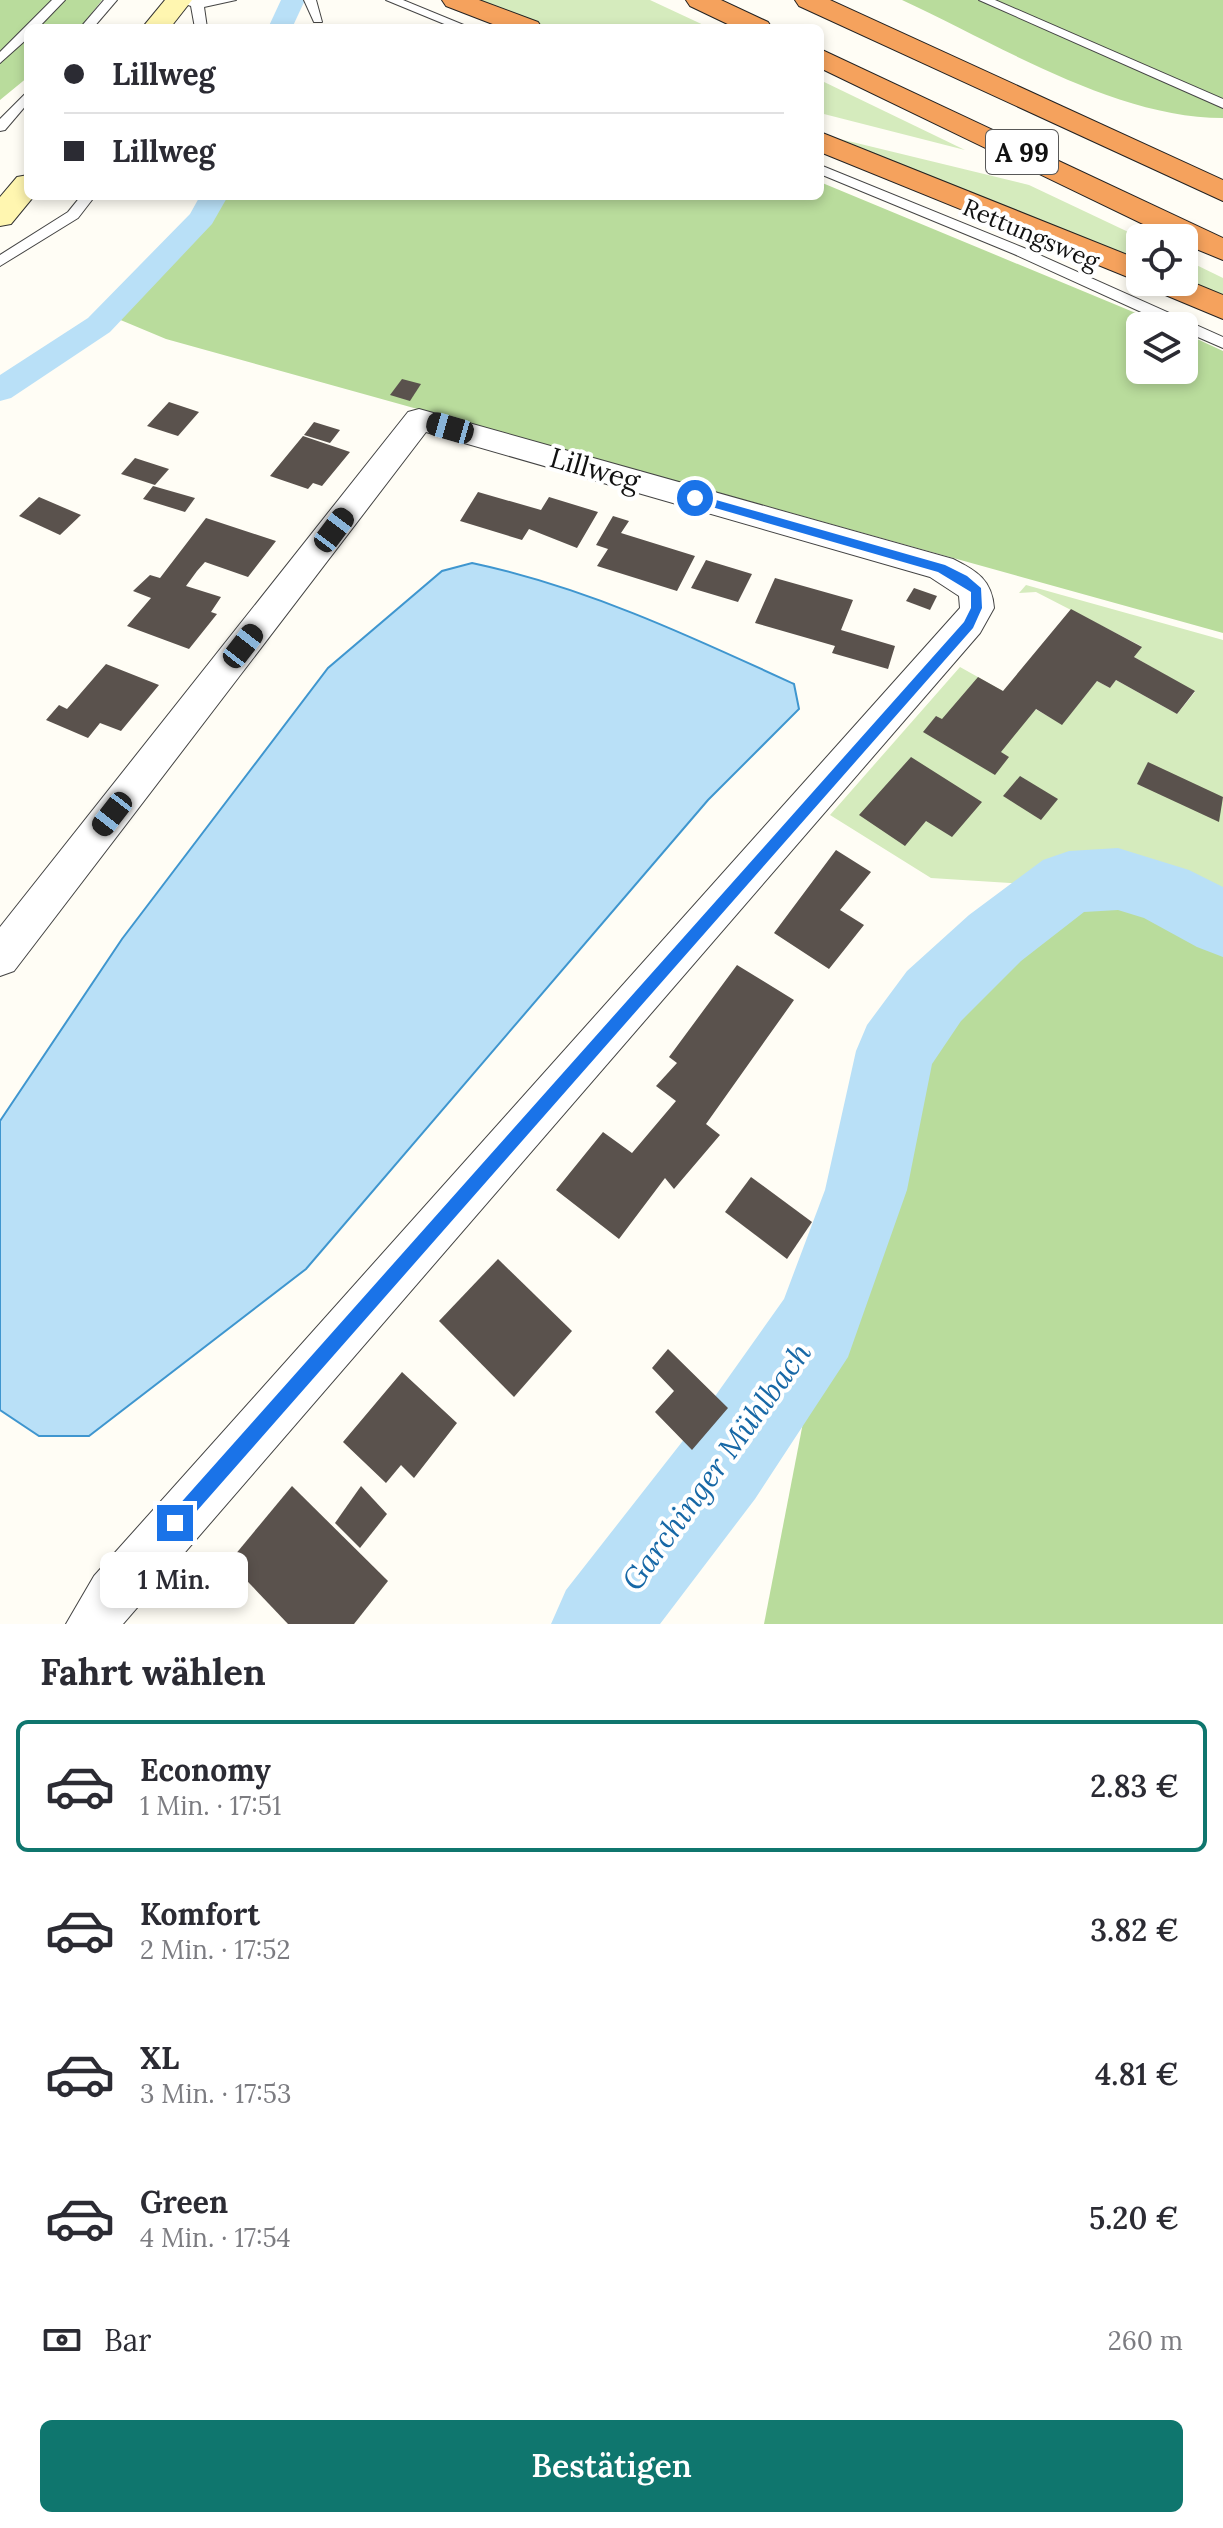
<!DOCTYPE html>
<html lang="de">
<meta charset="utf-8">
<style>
:root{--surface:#fff;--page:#f7f7f7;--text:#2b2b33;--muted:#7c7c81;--line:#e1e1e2;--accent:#0f766e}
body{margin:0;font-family:Lora,serif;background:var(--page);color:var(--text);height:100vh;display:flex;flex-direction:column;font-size:30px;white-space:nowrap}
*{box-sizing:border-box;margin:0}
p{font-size:26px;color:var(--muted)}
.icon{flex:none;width:44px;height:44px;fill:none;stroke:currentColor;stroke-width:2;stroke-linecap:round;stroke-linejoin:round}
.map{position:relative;height:1624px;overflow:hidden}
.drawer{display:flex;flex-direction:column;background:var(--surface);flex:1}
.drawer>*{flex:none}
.guide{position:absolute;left:24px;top:24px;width:800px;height:176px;border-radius:12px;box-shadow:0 4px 12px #0003;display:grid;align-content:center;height:176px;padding:0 40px;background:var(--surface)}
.controls{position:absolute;left:1126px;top:224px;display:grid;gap:16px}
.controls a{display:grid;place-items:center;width:72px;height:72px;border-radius:12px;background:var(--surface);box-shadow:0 4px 12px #0003;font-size:40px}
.end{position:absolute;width:36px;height:36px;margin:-18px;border:10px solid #1a73e8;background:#fff;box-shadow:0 0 0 4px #fff}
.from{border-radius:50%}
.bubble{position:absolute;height:56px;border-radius:12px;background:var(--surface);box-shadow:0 4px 12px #0003;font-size:26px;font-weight:600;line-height:56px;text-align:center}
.car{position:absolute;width:24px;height:48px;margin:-24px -12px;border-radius:10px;box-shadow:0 0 6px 2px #0007;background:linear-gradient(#222 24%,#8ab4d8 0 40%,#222 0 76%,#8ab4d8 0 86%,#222 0)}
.guide b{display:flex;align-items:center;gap:28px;height:76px;font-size:30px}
.guide b+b{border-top:2px solid var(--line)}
.guide i{width:20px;height:20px;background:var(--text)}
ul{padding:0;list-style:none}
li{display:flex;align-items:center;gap:24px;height:132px;margin:0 16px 12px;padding:0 24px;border:4px solid transparent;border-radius:12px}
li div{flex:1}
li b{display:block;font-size:30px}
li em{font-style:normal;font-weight:600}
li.on{border-color:var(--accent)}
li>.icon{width:72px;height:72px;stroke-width:1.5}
h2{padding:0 40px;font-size:36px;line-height:96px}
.pay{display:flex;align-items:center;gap:20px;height:88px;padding:0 40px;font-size:30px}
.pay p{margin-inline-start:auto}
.cta{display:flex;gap:16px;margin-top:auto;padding:16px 40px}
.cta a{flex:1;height:92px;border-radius:12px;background:var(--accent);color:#fff;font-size:32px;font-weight:600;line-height:92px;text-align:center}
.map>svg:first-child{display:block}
.green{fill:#d5ebbd}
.forest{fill:#b9dc9c}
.water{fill:#b9e0f7;stroke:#3f96cf;stroke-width:2}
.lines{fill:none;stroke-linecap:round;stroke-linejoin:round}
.canal{fill:#b9e0f7;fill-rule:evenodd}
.river{fill:#b9e0f7;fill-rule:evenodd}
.building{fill:#5a524d}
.lane-casing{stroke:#444;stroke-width:2}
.street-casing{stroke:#444;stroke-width:2}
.secondary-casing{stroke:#333;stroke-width:2}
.highway-casing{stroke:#222;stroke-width:2}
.lane{fill:#fff;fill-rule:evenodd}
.street{fill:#fff;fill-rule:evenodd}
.secondary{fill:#fff6b0;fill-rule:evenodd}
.highway{fill:#f5a25d;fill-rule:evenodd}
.route{fill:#1a73e8}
.labels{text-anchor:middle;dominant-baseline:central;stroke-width:8;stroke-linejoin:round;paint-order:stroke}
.far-street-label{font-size:24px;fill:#111;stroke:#fff}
.shield{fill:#fff;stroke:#585858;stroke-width:2}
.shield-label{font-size:26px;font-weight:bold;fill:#111}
.street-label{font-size:28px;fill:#111;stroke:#fff}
.water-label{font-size:30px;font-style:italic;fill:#1768a6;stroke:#fff}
</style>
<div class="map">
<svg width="1223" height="1624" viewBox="0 0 1223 1624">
<rect width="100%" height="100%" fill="#fffdf5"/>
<g class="green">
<polygon points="476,0 650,0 710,28 550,28"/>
<polygon points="820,80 965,150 820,113"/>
<polygon points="840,139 1029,185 1141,238 1140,262"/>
<polygon points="1184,259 1223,278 1223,297 1184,280"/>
<polygon points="1026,585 1223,640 1223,902 1170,879 1110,863 1026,884 931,878 830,815 960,667 1062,724 1097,681 1110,688 1116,680 1177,714 1195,692 1134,657 1141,646 1036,592 1019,593"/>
</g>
<g class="forest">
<polygon points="0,0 102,0 80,28 28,28 28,77 0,100"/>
<path d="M902 0H1223V118C1116 118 999 45 902 0Z"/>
<polygon points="820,182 1167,326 1140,326 1140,370 1184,370 1184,333 1223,351 1223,633 166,339 111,316 225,196 820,196"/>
<polygon points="1138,895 1223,925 1223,1624 764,1624 869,1082 951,941 1000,911"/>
</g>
<path class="water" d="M472 563C585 587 690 636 794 684L799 709 708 800 306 1269 89 1436H39L0 1410V1121L122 939 328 668 442 571Z"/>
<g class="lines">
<g class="canal">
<polygon points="281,0 305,0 292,28 268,28"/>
<polygon points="200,196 228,196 212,224 110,332 11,398 0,401 0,375 88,318 190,214"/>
</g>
<polygon class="river" points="1118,848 1189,870 1223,887 1223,957 1197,947 1144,918 1118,910 1084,912 1021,961 961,1021 932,1064 907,1190 848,1357 755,1499 660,1624 551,1624 566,1590 689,1433 784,1299 825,1190 856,1051 867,1025 907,971 969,915 1043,860 1069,851"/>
</g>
<g class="building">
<polygon points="402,379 421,384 410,401 390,395"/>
<polygon points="169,402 199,412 178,436 147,426"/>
<polygon points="314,422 340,430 330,443 304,435"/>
<polygon points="303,436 350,452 322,486 313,483 308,489 270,476"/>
<polygon points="135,458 169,469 155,485 121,474"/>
<polygon points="153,486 195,498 185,512 143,499"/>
<polygon points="478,492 541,510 549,497 598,512 577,548 529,529 522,540 460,521"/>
<polygon points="39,497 81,515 60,535 19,516"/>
<polygon points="613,516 629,521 621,533 695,556 677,591 597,566 608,549 596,545"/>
<polygon points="206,518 276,541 248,577 205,562 197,571 186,586 221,597 211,612 217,614 189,649 127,626 151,598 133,591 150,575 160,578"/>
<polygon points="706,560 752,574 738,602 691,588"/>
<polygon points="775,578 853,600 841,630 895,646 888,669 832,653 835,646 755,623"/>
<polygon points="914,588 937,596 930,610 906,601"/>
<polygon points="1071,609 1142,647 1134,657 1195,691 1177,714 1116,680 1110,688 1097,681 1062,725 1036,709 1001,752 1009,757 995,775 923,732 936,716 942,719 978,677 1003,691"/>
<polygon points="106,664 159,685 121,731 100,723 88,738 46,720 59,705 67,709"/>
<polygon points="911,757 982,802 952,837 926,821 905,846 859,815"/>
<polygon points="1148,762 1223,797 1219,822 1137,784"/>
<polygon points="1020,776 1058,799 1041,820 1003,796"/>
<polygon points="836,850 871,872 840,910 864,925 829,969 774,933"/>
<polygon points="737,965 794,1000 706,1124 720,1135 674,1189 665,1178 619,1239 556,1190 603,1132 632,1153 676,1101 656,1086 677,1063 669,1057"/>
<polygon points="751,1177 812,1222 787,1259 725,1212"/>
<polygon points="498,1259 572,1331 514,1397 439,1321"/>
<polygon points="668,1349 728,1408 692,1450 655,1412 674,1391 652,1368"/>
<polygon points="402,1372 457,1423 414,1478 401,1465 386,1483 343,1442"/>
<polygon points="292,1486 388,1581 354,1624 288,1624 229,1562"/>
<polygon points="361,1486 387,1514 360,1548 335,1523"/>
</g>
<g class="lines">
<defs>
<g id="lane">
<polygon points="52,0 65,0 38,28 28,28 28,38 0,63 0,52"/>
<polygon points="104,0 117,0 93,28 80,28"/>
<polygon points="173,0 236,0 204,7 207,28 195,28 191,6"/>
<polygon points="304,0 316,0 322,22 314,22"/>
<polygon points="386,0 403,0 471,28 454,28"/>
<polygon points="979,0 995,0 1223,99 1223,108"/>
<polygon points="28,91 28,103 5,130 0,131 0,119"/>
<polygon points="820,165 1024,248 1223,337 1223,348 1184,331 1184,326 1172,326 1014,254 820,174"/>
<polygon points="81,196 95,196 78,218 0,266 0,255 68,212"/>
</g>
<path id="street" d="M419 409 953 559C977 571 992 580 994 608L980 633 123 1624H66L94 1576 960 608 959 596 930 577 426 432 14 971 0 976V927L408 412Z"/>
<g id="secondary">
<polygon points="165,0 192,0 170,28 142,28"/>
<polygon points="28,175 28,196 34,196 11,224 0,226 0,197 17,177"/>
</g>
<g id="highway">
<polygon points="442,0 479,0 538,22 542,28 503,28 446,6"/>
<polygon points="686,0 721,0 768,22 772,28 736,28 690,6"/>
<polygon points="795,0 830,0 1223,180 1223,201 799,6"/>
<polygon points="820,49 1223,238 1223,260 1184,244 1184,238 1172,238 820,68"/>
<polygon points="820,132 1140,260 1140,282 820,152"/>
<polygon points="1184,279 1223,295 1223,319 1151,289 1147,282 1184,282"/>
</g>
</defs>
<use href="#lane" class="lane-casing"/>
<use href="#street" class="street-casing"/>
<use href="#secondary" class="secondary-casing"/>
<use href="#highway" class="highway-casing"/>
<use href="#lane" class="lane"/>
<use href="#street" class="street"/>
<use href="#secondary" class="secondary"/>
<use href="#highway" class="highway"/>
</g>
<polygon class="route" points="695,494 945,565 967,576 981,588 982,608 973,628 181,1529 169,1529 169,1516 964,622 971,608 971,592 938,572 691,501"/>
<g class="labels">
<g class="far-street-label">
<text transform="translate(1031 234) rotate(23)">Rettungsweg</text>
</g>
<rect class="shield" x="986" y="130" width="72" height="44" rx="6"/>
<g class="shield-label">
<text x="1022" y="152">A 99</text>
</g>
<g class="street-label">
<text transform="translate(595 469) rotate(16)">Lillweg</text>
</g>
<g class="water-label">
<text transform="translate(716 1466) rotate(-54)">Garchinger Mühlbach</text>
</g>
</g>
</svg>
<div class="controls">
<a><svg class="icon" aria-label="locate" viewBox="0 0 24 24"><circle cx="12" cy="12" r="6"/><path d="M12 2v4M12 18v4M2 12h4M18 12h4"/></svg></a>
<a><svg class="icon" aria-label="layers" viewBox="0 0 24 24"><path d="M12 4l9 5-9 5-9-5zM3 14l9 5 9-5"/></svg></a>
</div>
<i class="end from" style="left:695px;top:498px"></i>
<i class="end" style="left:175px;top:1523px"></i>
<div class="bubble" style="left:100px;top:1552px;width:148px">1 Min.</div>
<i class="car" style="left:450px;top:428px;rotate:286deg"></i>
<i class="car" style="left:334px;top:530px;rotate:37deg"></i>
<i class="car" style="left:243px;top:646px;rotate:38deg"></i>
<i class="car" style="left:112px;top:814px;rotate:218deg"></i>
<div class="guide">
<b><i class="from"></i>Lillweg</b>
<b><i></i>Lillweg</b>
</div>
</div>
<section class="drawer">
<h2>Fahrt wählen</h2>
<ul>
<li class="on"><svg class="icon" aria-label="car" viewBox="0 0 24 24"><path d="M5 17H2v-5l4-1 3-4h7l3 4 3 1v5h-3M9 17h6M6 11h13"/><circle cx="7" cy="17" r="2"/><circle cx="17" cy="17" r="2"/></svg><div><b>Economy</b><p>1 Min. · 17:51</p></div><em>2.83 €</em></li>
<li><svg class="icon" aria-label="car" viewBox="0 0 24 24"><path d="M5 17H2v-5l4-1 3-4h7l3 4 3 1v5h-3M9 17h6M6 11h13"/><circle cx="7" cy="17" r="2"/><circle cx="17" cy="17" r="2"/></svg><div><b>Komfort</b><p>2 Min. · 17:52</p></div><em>3.82 €</em></li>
<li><svg class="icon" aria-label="car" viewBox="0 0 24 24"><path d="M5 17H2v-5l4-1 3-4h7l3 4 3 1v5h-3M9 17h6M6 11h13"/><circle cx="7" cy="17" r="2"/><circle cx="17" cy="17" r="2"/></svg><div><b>XL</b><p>3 Min. · 17:53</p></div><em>4.81 €</em></li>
<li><svg class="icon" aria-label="car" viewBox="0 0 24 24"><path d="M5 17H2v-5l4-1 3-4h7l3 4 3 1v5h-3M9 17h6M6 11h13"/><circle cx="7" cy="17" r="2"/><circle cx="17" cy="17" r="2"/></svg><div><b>Green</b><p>4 Min. · 17:54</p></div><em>5.20 €</em></li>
</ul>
<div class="pay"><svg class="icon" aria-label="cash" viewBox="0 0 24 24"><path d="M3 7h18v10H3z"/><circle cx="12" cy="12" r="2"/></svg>Bar<p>260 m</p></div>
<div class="cta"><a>Bestätigen</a></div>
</section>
